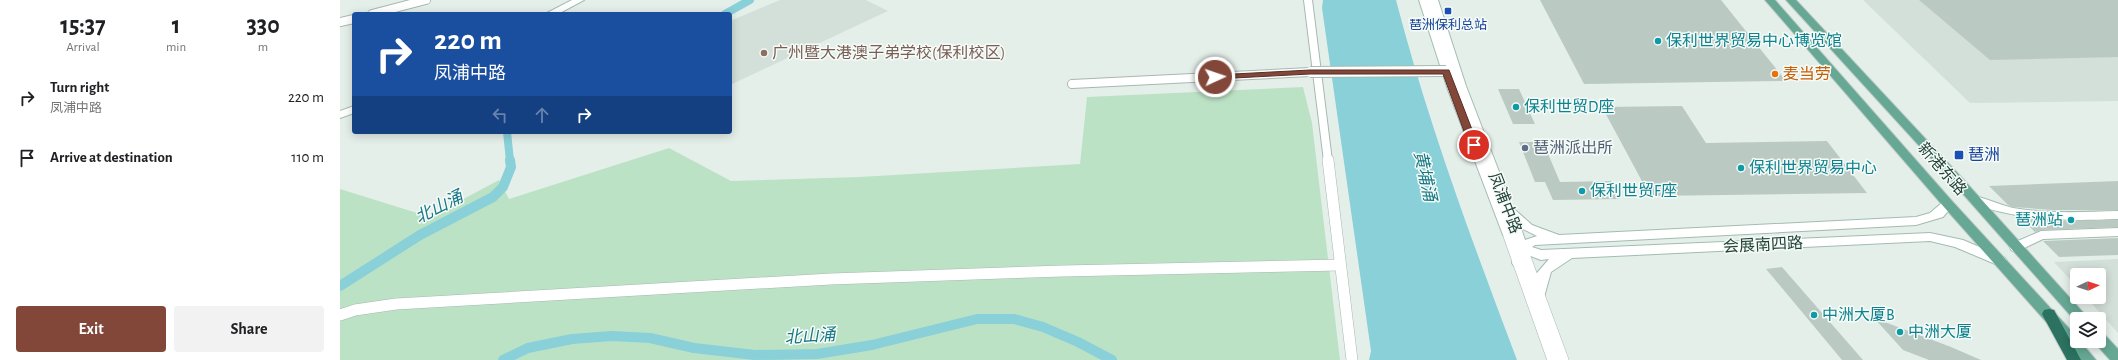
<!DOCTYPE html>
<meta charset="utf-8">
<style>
:root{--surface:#fff;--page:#f2f2f2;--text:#202124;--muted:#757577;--accent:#83473a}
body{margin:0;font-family:"Alegreya Sans","Noto Sans SC",sans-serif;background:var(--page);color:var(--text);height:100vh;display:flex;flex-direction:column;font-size:15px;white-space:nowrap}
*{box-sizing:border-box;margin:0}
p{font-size:13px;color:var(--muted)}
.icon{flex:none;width:22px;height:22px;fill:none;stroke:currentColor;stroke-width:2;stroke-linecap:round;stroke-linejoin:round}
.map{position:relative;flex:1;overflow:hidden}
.sheet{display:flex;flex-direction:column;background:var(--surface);width:340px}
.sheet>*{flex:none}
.guide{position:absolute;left:12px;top:12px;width:380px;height:122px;border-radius:4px;box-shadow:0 2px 10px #0003;background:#1a4fa0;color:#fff;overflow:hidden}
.needle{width:26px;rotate:86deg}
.buttons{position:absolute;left:1730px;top:268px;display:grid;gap:8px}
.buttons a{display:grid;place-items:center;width:36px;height:36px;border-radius:4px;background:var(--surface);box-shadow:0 2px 10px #0003;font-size:20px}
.pin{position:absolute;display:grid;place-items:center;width:34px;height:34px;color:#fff;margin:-17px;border:2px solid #fff;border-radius:50%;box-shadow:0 1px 4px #0007}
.me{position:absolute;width:44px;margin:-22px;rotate:87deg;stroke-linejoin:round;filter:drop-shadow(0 0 3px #0008)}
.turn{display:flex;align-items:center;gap:14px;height:84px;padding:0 16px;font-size:18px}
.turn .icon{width:52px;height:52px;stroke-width:2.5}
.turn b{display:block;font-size:28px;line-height:34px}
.lanes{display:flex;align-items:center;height:38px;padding:0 16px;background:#0003;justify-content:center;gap:20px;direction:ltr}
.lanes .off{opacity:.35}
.eta{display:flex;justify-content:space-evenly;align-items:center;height:68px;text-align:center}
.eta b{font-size:24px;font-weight:600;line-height:28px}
.button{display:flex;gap:8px;margin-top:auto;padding:8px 16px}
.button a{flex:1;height:46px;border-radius:4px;background:var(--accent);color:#fff;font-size:16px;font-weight:600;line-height:46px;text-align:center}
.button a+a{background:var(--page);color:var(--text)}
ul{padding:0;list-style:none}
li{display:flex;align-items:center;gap:12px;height:60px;padding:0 16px}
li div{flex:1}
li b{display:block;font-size:15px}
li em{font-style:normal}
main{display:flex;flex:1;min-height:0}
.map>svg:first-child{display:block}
.built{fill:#d3dfd9}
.green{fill:#bce2c5}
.water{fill:#89d0d8}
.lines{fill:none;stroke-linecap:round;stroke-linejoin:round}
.canal-far1{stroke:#89d0d8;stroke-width:8}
.canal{stroke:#89d0d8;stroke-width:10}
.building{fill:#bacac3}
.street-far1-casing{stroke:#a7b8b1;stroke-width:10}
.street-casing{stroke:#a7b8b1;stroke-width:12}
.secondary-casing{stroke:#a2bcb2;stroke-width:2}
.primary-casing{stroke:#c1cac8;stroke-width:2}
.highway-casing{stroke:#c1cac8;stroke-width:2}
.street-far1{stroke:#fff;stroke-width:8}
.street{stroke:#fff;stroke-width:11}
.secondary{fill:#fff;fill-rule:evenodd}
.primary{fill:#66a894;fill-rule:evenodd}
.highway{fill:#2b7260;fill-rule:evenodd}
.secondary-bridge-casing{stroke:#a2bcb2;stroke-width:12;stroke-linecap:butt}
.secondary-bridge{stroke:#fff;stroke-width:10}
.route{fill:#83473a;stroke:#552e26}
.transit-dot{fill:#1a4fb4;stroke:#f6fbf8;stroke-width:1.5}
.culture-dot{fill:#0f9aa8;stroke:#f6fbf8;stroke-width:1.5}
.education-dot{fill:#8d6e63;stroke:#f6fbf8;stroke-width:1.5}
.food-dot{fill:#e8710a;stroke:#f6fbf8;stroke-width:1.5}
.service-dot{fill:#5c6f8a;stroke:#f6fbf8;stroke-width:1.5}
.labels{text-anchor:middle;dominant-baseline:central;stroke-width:3;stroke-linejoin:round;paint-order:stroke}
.far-transit-label{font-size:13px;fill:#164399;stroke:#f6fbf8}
.culture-label{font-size:16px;fill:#0d838f;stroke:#f6fbf8;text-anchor:start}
.education-label{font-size:16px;fill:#785e54;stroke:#f6fbf8;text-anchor:start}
.food-label{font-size:16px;fill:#c56008;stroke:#f6fbf8;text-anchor:start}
.service-label{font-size:16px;fill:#4e5e75;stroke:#f6fbf8;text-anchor:start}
.transit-label{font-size:16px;fill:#164399;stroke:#f6fbf8;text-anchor:start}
.street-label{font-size:16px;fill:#224339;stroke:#f6fbf8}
.water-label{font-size:17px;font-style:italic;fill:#167886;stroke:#f6fbf8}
</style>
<main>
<section class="sheet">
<div class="eta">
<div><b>15:37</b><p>Arrival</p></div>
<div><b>1</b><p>min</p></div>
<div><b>330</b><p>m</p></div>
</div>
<ul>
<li><svg class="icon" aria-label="right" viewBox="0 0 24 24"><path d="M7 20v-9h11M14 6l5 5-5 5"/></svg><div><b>Turn right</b><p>凤浦中路</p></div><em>220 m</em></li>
<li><svg class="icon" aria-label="arrive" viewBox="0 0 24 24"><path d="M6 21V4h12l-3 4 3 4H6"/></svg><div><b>Arrive at destination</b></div><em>110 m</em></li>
</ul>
<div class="button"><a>Exit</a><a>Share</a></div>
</section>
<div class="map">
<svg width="1778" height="360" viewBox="0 0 1778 360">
<rect width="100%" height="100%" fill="#e5efea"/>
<!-- built -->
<g class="built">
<polygon points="440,0 526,0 548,11 390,85 390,21"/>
<polygon points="1523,0 1778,0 1778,101 1630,103"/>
<polygon points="1778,259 1778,333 1746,297 1759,297 1759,275 1737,275 1737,287 1714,262"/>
</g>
<!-- green -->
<polygon class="green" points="963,87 972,123 1000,360 0,360 0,189 90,217 159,180 169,199 329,148 391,181 519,177 740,164 747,97"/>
<!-- water -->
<path class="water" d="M983,0H1056C1088,123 1132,241 1177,360H1029L1031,351L982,8Z"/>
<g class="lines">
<!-- canal-far1 -->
<g class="canal-far1">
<polyline points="385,14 410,0"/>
<polyline points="167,132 170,161"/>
</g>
<!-- canal -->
<g class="canal">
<polyline points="0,286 80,235 153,197 163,187 171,167 170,160"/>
<polyline points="163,360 188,348 232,339 272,336 310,338 354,348 415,355 477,354 532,345 637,319 674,319 703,327 738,342 772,360"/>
</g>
</g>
<!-- building -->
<g class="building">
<polygon points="1200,0 1381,0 1446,81 1244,84"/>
<polygon points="1579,0 1778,0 1778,57 1650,60"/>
<polygon points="1158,89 1179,89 1195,124 1173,124"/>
<polygon points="1342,106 1366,143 1487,141 1527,193 1310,196 1262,107"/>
<polygon points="1179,142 1203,142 1220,182 1271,181 1280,199 1213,200 1205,182 1195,182"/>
<polygon points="1778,181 1778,210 1712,210 1673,207 1668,205 1649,186"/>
<polygon points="1680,217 1721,221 1778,220 1778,227 1701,230 1695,232"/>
<polygon points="1778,238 1778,255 1719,257 1703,241"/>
<polygon points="1442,267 1523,360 1502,360 1426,269"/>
<polygon points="1534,318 1611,347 1641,360 1589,360 1563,350"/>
</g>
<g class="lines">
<!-- street-far1 casing -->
<g class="street-far1-casing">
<g id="street-far1">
<polyline points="968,0 988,161"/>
<polyline points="32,14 86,0"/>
<polyline points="0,22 14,19"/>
<polyline points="732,84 970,72"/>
</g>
</g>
<!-- street casing -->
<g class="street-casing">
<g id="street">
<polyline points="988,160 1012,360"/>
<polyline points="1169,236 1213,360"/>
<polyline points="1182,249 1223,360"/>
<polyline points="0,315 15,310 56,304 491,279 723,271 1000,265"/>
</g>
</g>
<!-- secondary casing -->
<g class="secondary-casing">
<g id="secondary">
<polygon points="232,0 244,0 218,14 205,14"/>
<path d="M1079,0H1098L1126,86L1173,208L1192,225L1219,235L1576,217L1590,213L1604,201L1608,200L1614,204L1603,217L1576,225L1195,245L1192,247L1201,250L1590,233L1623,240L1665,258L1667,261L1665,264L1660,266L1615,247L1590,241L1232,258L1211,272L1204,297H1194L1192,293L1197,273L1209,259L1201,260L1188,255L1184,266H1174L1172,263L1176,251L1163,235L1108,90ZM1181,228L1197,236L1185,240Z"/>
<polygon points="14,106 14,113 0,118 0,111"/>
<path d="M1635,196C1648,199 1660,205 1673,208C1708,214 1743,212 1778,211V219C1725,221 1681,221 1631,203L1629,200Z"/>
<polygon points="1778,228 1778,236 1703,239 1676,252 1671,250 1670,247 1671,244 1701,231"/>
</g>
</g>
<!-- primary casing -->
<g class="primary-casing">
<g id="primary">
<polygon points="1425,0 1435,0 1612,201 1737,337 1737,341 1740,341 1756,360 1740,360 1604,207"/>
<polygon points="1446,0 1456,0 1623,179 1749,319 1737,319 1737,323 1615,185"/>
<polygon points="1759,333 1764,334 1778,349 1778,360 1770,360 1754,342 1759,341"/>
</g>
</g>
<!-- highway casing -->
<g class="highway-casing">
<polygon id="highway" points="1709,309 1714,310 1741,360 1727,360 1702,314 1704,310"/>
</g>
<!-- street-far1 -->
<use href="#street-far1" class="street-far1"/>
<!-- street -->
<use href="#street" class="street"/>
<!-- secondary -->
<use href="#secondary" class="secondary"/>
<!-- primary -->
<use href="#primary" class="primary"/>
<!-- highway -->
<use href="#highway" class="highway"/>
<!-- secondary-bridge casing -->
<g class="secondary-bridge-casing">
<polyline id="secondary-bridge" points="970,72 1106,71"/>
</g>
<!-- secondary-bridge -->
<use href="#secondary-bridge" class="secondary-bridge"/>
</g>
<!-- route -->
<polygon class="route" points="970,70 1109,70 1138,145 1134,147 1129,145 1103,74 970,74 875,79 871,77 875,75"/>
<!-- markers -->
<g class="transit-dot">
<rect x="1104" y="7" width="8" height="8" rx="2"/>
<rect x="1614" y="150" width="10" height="10" rx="2"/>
</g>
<g class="culture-dot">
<circle cx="1318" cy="41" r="4"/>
<circle cx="1176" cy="107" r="4"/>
<circle cx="1401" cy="168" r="4"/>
<circle cx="1242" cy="191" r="4"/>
<circle cx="1731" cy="220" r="4"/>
<circle cx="1474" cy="315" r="4"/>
<circle cx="1560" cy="332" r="4"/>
</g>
<circle class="education-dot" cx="424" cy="53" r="4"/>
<circle class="food-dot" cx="1435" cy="74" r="4"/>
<circle class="service-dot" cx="1185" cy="148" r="4"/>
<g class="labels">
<!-- far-transit labels -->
<g class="far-transit-label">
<text x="1108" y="25">琶洲保利总站</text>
</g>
<!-- culture labels -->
<g class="culture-label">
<text x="1326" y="41">保利世界贸易中心博览馆</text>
<text x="1184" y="107">保利世贸D座</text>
<text x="1409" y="168">保利世界贸易中心</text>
<text x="1250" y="191">保利世贸F座</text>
<text x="1723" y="220" text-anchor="end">琶洲站</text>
<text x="1482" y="315">中洲大厦B</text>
<text x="1568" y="332">中洲大厦</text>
</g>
<!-- education labels -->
<g class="education-label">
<text x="432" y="53">广州暨大港澳子弟学校(保利校区)</text>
</g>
<!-- food labels -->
<g class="food-label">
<text x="1443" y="74">麦当劳</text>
</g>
<!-- service labels -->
<g class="service-label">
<text x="1193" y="148">琶洲派出所</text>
</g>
<!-- transit labels -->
<g class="transit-label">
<text x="1628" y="155">琶洲</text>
</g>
<!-- street labels -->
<g class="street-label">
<text transform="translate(1602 169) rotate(49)">新港东路</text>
<text transform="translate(1165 203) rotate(69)">凤浦中路</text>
<text transform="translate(1423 245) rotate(-3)">会展南四路</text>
</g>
<!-- water labels -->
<g class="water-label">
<text transform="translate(1085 176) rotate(78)">黄埔涌</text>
<text transform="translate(99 207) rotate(-27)">北山涌</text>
<text transform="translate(470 336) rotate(-4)">北山涌</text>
</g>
</g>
</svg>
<div class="buttons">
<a><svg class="needle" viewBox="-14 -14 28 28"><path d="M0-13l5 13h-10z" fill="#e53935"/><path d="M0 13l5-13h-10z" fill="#757577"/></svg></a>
<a><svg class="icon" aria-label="layers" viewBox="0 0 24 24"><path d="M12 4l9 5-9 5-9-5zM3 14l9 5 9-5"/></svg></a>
</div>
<div class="pin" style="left:1134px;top:145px;background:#d93025"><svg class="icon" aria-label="arrive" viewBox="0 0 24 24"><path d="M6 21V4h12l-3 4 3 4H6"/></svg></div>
<svg class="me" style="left:875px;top:77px" viewBox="-20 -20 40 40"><circle r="17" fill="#83473a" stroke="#fff" stroke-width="3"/><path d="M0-11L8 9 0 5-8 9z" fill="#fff"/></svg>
<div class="guide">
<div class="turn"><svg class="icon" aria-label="right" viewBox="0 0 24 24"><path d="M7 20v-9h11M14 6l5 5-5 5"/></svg><div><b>220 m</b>凤浦中路</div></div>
<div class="lanes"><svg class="icon off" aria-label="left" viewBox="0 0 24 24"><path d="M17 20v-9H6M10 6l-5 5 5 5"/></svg><svg class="icon off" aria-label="ahead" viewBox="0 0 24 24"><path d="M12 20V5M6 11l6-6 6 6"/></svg><svg class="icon" aria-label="right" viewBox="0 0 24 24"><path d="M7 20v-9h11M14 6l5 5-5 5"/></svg></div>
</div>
</div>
</main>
